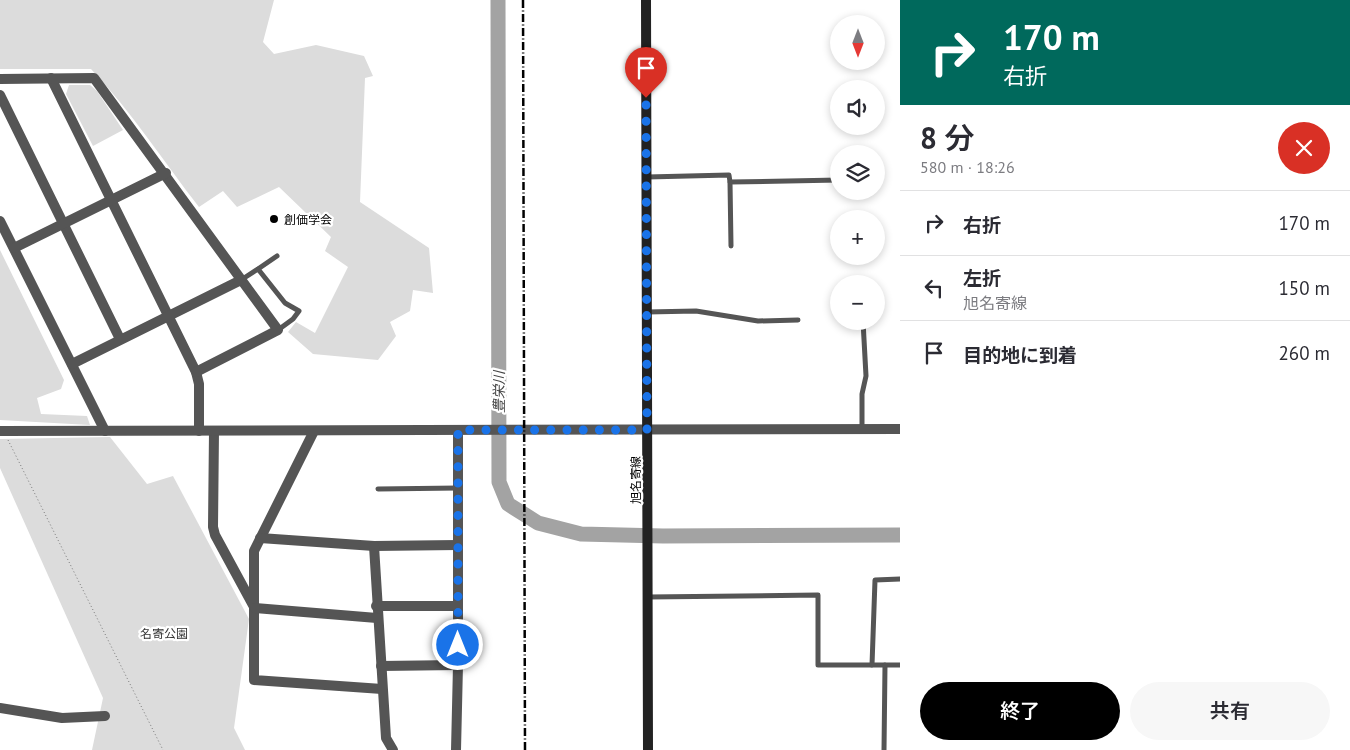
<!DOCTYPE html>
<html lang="ja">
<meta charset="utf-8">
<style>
:root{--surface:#fff;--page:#f7f7f7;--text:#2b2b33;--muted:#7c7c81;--line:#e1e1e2;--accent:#000}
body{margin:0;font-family:"PT Sans","Noto Sans JP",sans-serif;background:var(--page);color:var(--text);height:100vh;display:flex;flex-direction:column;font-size:19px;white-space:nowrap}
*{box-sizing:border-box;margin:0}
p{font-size:16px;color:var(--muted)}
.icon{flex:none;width:28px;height:28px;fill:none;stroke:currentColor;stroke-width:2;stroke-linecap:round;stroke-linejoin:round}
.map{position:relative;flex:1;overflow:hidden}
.panel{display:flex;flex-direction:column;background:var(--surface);width:450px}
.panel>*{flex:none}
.banner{background:#00695c;color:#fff;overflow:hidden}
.needle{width:32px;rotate:180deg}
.buttons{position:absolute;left:830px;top:15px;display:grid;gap:10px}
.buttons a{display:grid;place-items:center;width:55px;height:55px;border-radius:50%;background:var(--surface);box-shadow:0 2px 8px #0003;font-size:25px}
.pin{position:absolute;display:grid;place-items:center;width:42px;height:42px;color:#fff;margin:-51px -21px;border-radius:50% 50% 50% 0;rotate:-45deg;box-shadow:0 0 5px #0007}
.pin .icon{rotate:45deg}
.me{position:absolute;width:55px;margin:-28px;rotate:0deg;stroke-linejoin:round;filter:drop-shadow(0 0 4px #0008)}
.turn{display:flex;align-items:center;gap:18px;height:105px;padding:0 20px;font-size:22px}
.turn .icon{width:65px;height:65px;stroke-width:2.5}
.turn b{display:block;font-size:35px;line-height:42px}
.round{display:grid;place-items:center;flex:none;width:52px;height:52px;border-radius:26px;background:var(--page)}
.headline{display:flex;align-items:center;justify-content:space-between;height:85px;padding:0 20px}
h1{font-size:30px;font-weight:600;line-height:38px}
.button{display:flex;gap:10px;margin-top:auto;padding:10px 20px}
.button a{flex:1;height:58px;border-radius:30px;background:var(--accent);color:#fff;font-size:20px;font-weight:600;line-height:58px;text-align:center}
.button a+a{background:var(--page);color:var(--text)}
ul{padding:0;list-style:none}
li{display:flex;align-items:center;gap:15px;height:65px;padding:0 20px;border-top:1px solid var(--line)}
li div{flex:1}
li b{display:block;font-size:19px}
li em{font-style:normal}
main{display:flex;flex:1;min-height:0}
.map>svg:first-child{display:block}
.green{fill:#dcdcdc}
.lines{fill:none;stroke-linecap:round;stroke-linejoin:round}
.river{stroke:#a3a3a3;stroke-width:15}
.path{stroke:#777;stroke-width:1;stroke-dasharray:1 2.5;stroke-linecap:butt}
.service{stroke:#555;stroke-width:5}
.minor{stroke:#555;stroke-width:10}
.tertiary{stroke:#555;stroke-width:10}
.secondary{stroke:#222;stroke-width:10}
.rail{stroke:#000;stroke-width:2.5;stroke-dasharray:8 2.5 1 2.5;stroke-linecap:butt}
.route{stroke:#1a73e8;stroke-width:9;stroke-dasharray:0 16.2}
.poi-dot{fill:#000;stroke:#fff;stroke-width:2}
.labels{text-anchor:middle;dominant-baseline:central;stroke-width:4.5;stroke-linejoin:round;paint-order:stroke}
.poi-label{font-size:12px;fill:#000;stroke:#fff;text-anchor:start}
.street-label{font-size:12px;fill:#000;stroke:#fff}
.park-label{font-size:12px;fill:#333;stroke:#fff}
.water-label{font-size:14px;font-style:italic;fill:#444;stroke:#fff}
</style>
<main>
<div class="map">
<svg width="900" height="750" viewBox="0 0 900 750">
<rect width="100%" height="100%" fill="#fff"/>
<!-- green -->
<g class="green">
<path d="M0,0H274L263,42L274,54L316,45L364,56L373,76L365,78L360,202L429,248L433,293L413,290L410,311L390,322L396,336L378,360L313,354L288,332L296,322L315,333L348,267L325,251L331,237L279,187L237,207L223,191L199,207C163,161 132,112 91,69H0Z"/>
<polygon points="69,85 90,85 97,91 123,130 93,146 66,94"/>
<polygon points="0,250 64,380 61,389 37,398 41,414 87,416 90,425 0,420"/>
<polygon points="110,437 147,484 173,476 249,619 234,728 245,750 92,750 103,698 0,468 0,439"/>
</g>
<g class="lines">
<!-- river -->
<polyline class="river" points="498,0 499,482 508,504 538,523 581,534 663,536 900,535"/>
<!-- path -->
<polyline class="path" points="8,440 163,750"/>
<!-- service -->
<g class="service">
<polyline points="647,177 729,175 730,182"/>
<polyline points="731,246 730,182 839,180"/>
<polyline points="258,269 277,256"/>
<polyline points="861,279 862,284"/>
<polyline points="241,280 258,269 285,303 299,311 293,319 278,330"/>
<polyline points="647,312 696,311 758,321 798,320"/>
<polyline points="862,429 862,394 866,376 863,321"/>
<polyline points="378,489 458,488"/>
<polyline points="648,597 818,595 818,665 872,665 875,580 900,579"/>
<polyline points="872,665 900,665"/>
<polyline points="884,750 885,665"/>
</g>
<!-- minor -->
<g class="minor">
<polyline points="51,78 196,372 199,384 199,431"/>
<polyline points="0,79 94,78 278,330 196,372"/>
<polyline points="0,95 120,339"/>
<polyline points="0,221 105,431"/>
<polyline points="14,248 166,173"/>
<polyline points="72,364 241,280"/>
<polyline points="214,431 213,527 215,535 253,605"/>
<polyline points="314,431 254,551 254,680 382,689"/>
<polyline points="260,538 374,546 458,545"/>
<polyline points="374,546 386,738 393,750"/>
<polyline points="376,606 458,606"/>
<polyline points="255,608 377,618"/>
<polyline points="381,666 458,665 458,430"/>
<polyline points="0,708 62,718 105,716"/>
</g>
<!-- tertiary -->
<g class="tertiary">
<polyline points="0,431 900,429"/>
<polyline points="456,750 458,665"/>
</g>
<!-- secondary -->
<polyline class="secondary" points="646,0 648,750"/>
<!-- rail -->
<polyline class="rail" points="523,0 525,750"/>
</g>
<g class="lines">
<!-- route -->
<polyline class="route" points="458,645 458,430 647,430 646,98"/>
</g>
<!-- markers -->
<circle class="poi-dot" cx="274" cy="219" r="5"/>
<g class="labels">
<!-- poi labels -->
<g class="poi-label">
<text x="284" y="219">創価学会</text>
</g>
<!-- street labels -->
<g class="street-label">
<text transform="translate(635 480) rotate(-90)">旭名寄線</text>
</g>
<!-- park labels -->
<g class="park-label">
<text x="164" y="633">名寄公園</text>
</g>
<!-- water labels -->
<g class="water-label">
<text transform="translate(499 392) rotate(-90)">豊栄川</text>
</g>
</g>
</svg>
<div class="buttons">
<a><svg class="needle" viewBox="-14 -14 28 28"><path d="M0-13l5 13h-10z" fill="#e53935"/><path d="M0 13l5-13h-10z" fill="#7c7c81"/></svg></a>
<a><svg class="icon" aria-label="sound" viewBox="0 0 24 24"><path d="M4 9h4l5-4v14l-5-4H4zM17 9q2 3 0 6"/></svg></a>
<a><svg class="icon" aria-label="layers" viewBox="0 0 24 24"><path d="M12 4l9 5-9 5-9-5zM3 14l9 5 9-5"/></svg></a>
<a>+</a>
<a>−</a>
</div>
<div class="pin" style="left:646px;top:98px;background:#d93025"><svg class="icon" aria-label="arrive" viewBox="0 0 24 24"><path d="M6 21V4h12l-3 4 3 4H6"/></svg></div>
<svg class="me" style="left:458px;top:645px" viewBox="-20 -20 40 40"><circle r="17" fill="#1a73e8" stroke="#fff" stroke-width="3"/><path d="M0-11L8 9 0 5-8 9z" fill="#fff"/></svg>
</div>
<section class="panel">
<div class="banner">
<div class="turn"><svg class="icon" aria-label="right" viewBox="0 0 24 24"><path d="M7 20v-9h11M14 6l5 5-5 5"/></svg><div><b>170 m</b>右折</div></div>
</div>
<div class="headline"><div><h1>8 分</h1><p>580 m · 18:26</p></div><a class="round" style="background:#d93025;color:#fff"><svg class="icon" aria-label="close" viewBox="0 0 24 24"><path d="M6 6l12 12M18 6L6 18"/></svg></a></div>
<ul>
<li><svg class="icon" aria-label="right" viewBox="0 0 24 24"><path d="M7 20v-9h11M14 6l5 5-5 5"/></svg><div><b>右折</b></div><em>170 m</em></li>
<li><svg class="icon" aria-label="left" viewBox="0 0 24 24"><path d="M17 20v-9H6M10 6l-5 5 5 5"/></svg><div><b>左折</b><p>旭名寄線</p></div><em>150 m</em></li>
<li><svg class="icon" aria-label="arrive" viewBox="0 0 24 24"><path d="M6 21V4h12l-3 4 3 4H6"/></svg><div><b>目的地に到着</b></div><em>260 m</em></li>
</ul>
<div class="button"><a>終了</a><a>共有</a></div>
</section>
</main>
